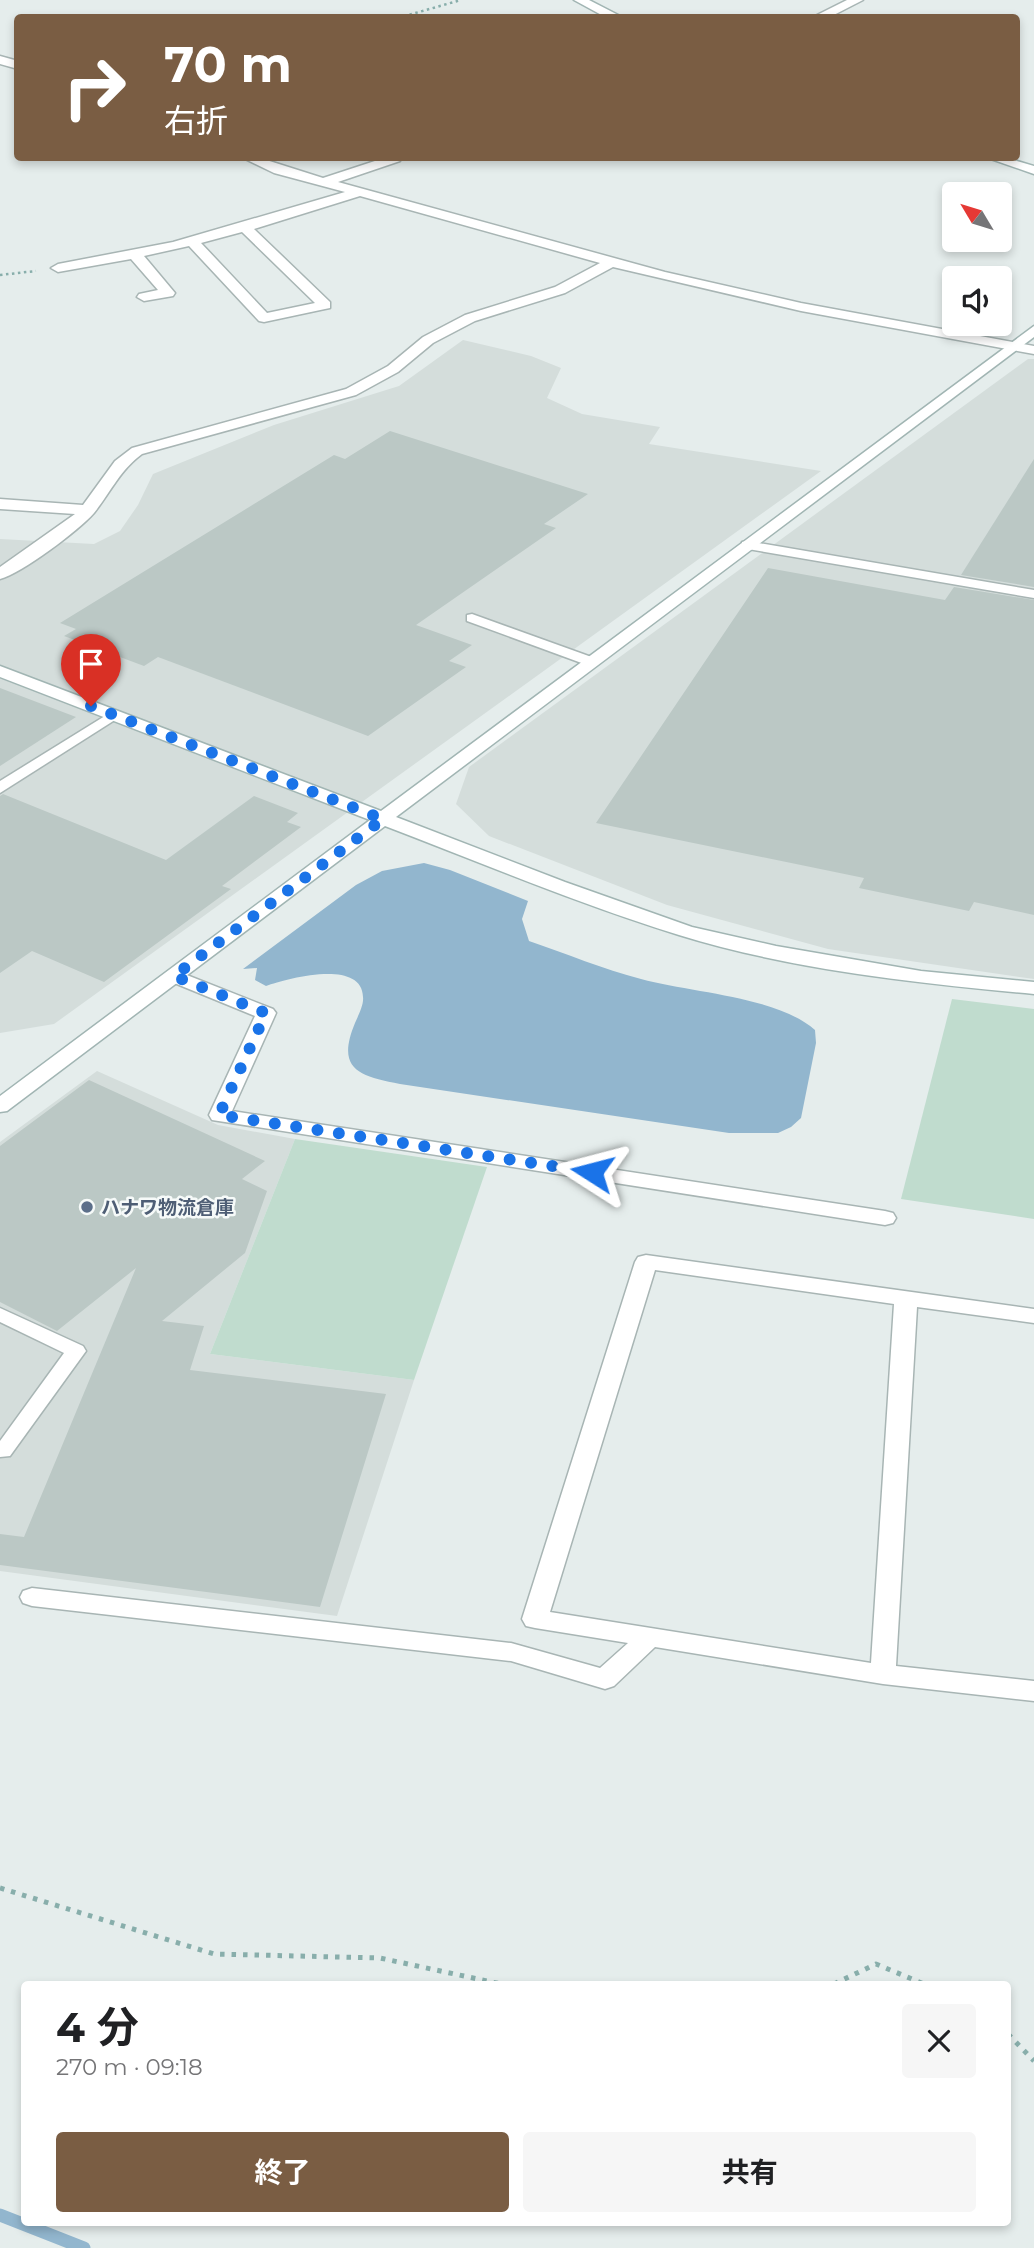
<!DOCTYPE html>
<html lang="ja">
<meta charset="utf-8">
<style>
:root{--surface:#fff;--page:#f6f6f6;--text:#202124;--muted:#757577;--accent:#7a5d43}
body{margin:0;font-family:Montserrat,"Noto Sans JP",sans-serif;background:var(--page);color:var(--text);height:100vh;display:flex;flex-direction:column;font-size:26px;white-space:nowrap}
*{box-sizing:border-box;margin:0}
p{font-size:23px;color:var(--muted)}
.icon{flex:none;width:38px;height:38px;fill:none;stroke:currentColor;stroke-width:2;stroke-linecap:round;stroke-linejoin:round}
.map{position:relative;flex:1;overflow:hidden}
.sheet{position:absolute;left:21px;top:1981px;width:990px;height:245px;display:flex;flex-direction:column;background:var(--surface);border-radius:7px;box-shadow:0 4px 10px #0003}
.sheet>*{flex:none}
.hud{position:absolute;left:14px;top:14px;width:1006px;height:147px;border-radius:7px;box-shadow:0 4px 10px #0003;background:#7a5d43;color:#fff;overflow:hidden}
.needle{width:46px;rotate:308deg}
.fabs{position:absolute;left:942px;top:182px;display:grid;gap:14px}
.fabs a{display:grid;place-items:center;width:70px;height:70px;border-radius:7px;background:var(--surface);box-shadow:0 4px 10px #0003;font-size:35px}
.pin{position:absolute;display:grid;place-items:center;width:60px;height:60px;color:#fff;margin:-72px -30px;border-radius:50% 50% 50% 0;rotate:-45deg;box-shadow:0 0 7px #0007}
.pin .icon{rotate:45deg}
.me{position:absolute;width:77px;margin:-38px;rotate:279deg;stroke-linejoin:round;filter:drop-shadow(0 0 5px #0008)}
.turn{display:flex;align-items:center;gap:24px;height:147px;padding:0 35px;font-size:32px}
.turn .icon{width:91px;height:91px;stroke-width:2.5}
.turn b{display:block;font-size:49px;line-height:60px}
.round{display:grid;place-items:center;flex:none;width:74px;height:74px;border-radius:7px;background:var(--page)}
.summary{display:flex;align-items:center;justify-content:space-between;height:119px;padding:0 35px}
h1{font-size:42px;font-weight:700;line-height:52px}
.primary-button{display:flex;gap:14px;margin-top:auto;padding:14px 35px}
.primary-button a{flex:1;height:80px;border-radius:7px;background:var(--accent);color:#fff;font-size:28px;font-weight:700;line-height:80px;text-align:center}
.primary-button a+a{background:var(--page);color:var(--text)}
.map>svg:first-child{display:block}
.built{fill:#d4dddb}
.green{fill:#c0dcce}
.water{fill:#92b6ce}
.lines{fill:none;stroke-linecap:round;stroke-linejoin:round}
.stream{stroke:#92b6ce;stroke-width:13}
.building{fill:#bbc8c5}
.lane-casing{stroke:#a8b5b4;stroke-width:3}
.street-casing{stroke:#a8b5b4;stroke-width:3}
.secondary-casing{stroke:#a1b5b3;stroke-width:3}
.path-far1{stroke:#88aeab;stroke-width:2.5;stroke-dasharray:2.5 3.5;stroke-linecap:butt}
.path{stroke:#88aeab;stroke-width:5;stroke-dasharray:4.5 7;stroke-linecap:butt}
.lane{fill:#fff;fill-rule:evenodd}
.street{fill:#fff;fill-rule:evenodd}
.secondary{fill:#fff;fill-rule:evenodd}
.route{stroke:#1a73e8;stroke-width:12;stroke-dasharray:0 21.6}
.service-dot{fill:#5c6f8a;stroke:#f6faf9;stroke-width:2.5}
.labels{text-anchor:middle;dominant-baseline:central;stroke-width:5;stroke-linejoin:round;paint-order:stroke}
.service-label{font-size:19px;font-weight:bold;fill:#4e5e75;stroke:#f6faf9;text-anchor:start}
</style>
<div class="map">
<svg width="1034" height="2248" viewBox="0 0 1034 2248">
<rect width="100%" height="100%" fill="#e5edec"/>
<!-- built -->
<g class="built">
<polygon points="463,340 531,356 561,368 547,398 582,414 660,427 649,444 821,471 54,1024 0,1033 0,539 94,544 120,531 138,505 153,474 274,425 399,386"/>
<polygon points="1028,359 1034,359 1034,979 828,949 667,905 489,836 456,804 469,767"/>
<polygon points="97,1071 218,1125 295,1139 210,1354 414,1380 337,1616 0,1571 0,1142"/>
</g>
<!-- green -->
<g class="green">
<polygon points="952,999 1034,1009 1034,1219 901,1199"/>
<polygon points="295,1139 487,1167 414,1380 210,1354"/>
</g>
<!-- water -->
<path class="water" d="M424,863L450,870L528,901L522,919L529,941C567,954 603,969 641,979C692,993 776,996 815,1030L816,1043L801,1118L791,1127L778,1133H729L400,1084C358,1076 336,1069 355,1023C358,1016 364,1005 363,997C362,958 286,979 266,986L255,980L257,968L243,969L356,885L382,871Z"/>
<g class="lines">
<!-- stream -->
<polyline class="stream" points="0,2215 84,2248"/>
</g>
<!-- building -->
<g class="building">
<polygon points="390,431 588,494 544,524 556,528 416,625 472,645 449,661 466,667 368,736 158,657 144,666 64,636 76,629 60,623 334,455 345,459"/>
<polygon points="1034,459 1034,587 961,575"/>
<polygon points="768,568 945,600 954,587 1034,600 1034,915 974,902 969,911 859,888 864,878 596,823"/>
<polygon points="0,688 76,717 0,766"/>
<polygon points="3,794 166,860 254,796 298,813 287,822 301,827 222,886 231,889 104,982 32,951 0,973 0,796"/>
<polygon points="89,1080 265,1161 242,1179 267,1191 245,1253 162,1321 204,1326 190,1370 386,1394 320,1607 0,1565 0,1534 24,1537 136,1268 57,1331 0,1302 0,1146"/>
</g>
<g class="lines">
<!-- lane casing -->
<g class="lane-casing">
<g id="lane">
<polygon points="747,541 1034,590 1034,598 742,548 742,542"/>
<polygon points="472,614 597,659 599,662 592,666 587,665 467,621 467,615"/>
<polygon points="113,711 120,715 118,718 0,793 0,781"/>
<polygon points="0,1308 83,1346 86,1351 10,1456 0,1457 0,1441 64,1353 0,1322"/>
</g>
</g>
<!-- street casing -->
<g class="street-casing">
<g id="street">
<polygon points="847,0 863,0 828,18 811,18"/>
<polygon points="0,56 18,61 18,69 0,64"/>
<path d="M243,158H260L323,178L384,158H401L400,161L338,182L665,272L801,303L1034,346V354L801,311L613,267L565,293L475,321L433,343L398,372L356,395L142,454C120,470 110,493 94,513C78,531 22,573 0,579V567L75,514L0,509V499L83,505L115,461L132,448L346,389L388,366L423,337L465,315L555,287L600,263L360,196L254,229L330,302V308L325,309L264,322L259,321L189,246L144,256L175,293L173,296L144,301L137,297L139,294L158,290L131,259L58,272L51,268L58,264L173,242L345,192L274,173ZM242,232L315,303L267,313L201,243Z"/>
<polygon points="174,970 273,1009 276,1013 232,1111 885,1211 893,1213 896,1218 893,1223 885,1225 212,1120 209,1115 255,1016 167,980 164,976 167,972"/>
<path d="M646,1255L1034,1309V1323L917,1307L896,1666L1034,1681V1701L883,1684L655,1647L614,1686L605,1689L511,1661L32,1606L23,1603L20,1597L23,1591L32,1588L511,1643L600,1668L628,1643L535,1628L526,1626L522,1619L635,1262L638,1257ZM655,1270L894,1304L871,1663L550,1612Z"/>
</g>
</g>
<!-- secondary casing -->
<g class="secondary-casing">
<g id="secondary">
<polygon points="574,0 589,0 624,18 607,18"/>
<polygon points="988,158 1007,158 1034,166 1034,174"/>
<path d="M1034,326V337L396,817L565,882L692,927L776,946L921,971L1034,982V994C917,983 792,970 679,935C579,904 482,863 385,826L7,1111L0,1112V1096L370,820L0,677V666L381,811Z"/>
</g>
</g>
<!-- path-far1 -->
<g class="path-far1">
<polyline points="398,18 461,0"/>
<polyline points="0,275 36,271"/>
</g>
<!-- path -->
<g class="path">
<polyline points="0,1888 214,1954 380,1958 501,1984"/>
<polyline points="834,1984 876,1964 924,1984"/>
<polyline points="1008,2034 1034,2061"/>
</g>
<!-- lane -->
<use href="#lane" class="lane"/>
<!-- street -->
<use href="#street" class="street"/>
<!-- secondary -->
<use href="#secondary" class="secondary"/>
</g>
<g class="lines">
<!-- route -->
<polyline class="route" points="91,706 383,819 174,976 266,1013 219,1115 592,1172"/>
</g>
<!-- markers -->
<circle class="service-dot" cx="87" cy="1207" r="7"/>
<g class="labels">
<!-- service labels -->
<g class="service-label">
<text x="101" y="1207">ハナワ物流倉庫</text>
</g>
</g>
</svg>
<div class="fabs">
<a><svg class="needle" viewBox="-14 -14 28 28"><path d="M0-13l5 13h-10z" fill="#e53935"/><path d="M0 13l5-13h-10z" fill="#757577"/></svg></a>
<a><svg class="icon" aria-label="sound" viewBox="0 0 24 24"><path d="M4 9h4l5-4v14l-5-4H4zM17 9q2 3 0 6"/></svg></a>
</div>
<div class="pin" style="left:91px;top:706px;background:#d93025"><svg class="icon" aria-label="arrive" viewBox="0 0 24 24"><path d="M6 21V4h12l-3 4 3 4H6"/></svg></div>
<svg class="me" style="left:592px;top:1172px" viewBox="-20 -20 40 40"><path d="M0-17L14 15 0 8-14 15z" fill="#1a73e8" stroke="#fff" stroke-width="4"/></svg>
<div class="hud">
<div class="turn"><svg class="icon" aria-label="right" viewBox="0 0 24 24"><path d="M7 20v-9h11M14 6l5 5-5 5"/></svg><div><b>70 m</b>右折</div></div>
</div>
<section class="sheet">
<div class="summary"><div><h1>4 分</h1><p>270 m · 09:18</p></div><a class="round"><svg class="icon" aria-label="close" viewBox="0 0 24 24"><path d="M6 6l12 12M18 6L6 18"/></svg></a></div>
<div class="primary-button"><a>終了</a><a>共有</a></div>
</section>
</div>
